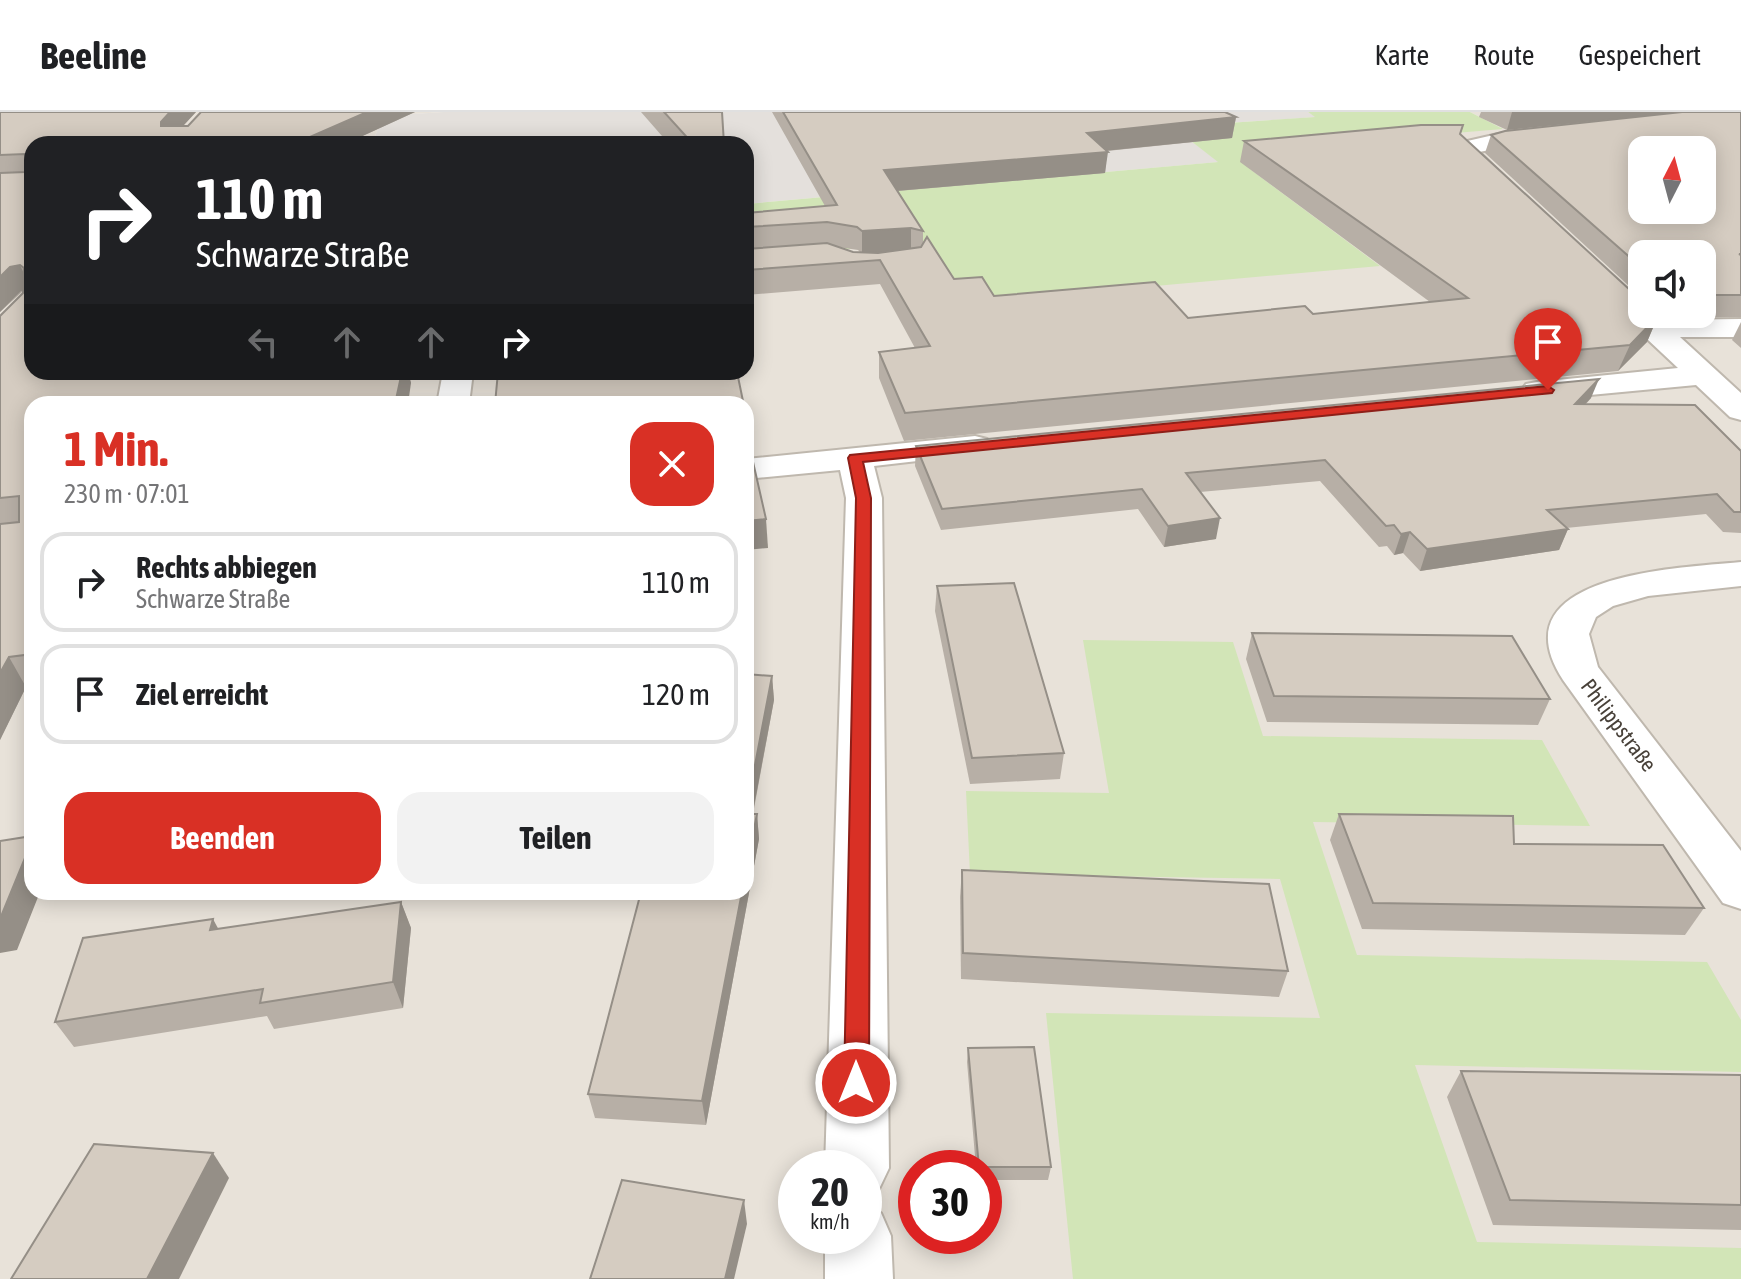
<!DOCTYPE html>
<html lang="de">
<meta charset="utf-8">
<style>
:root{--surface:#fff;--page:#f2f2f2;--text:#202124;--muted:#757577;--line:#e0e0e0;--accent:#d93025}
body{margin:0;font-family:"Asap Condensed",sans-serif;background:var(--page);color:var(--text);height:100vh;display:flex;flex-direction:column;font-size:30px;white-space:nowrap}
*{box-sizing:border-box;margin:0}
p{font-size:26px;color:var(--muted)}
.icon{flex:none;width:44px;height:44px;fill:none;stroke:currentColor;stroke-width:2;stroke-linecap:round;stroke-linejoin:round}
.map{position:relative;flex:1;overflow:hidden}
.drawer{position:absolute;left:24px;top:284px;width:730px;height:504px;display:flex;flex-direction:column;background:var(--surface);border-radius:24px;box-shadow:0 4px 20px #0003}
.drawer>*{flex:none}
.top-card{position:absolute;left:24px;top:24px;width:730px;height:244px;border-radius:24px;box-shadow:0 4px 20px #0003;background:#202124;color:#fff;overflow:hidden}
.needle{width:52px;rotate:6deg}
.controls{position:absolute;left:1628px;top:24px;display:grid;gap:16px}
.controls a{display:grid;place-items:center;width:88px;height:88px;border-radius:16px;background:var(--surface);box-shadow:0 4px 20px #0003;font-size:40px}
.speed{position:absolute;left:778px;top:1038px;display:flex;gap:16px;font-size:40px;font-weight:700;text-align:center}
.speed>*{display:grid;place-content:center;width:104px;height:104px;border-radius:50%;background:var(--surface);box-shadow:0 4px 20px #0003;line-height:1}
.speed small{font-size:20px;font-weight:400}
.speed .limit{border:12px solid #d22;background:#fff;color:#111}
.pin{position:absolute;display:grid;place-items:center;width:68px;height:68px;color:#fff;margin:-82px -34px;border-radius:50% 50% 50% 0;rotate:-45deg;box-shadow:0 0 8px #0007}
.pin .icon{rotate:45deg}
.me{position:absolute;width:88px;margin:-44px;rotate:0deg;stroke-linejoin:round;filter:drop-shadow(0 0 6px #0008)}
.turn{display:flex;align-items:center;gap:28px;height:168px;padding:0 40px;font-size:36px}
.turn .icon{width:104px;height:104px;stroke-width:2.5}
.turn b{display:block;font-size:56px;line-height:68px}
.lanes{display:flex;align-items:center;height:76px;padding:0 40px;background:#0003;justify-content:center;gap:40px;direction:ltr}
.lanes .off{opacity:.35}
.round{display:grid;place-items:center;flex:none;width:84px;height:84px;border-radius:24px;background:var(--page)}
.head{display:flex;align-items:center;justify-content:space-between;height:136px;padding:0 40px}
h1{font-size:48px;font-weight:700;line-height:60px;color:var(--accent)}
.cta{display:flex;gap:16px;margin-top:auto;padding:16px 40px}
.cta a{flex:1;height:92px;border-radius:24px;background:var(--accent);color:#fff;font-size:32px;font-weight:700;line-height:92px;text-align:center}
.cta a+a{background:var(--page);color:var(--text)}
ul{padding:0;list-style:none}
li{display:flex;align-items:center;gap:24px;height:100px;margin:0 16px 12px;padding:0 24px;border:4px solid var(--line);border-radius:24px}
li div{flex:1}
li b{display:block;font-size:30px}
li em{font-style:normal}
header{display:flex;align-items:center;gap:48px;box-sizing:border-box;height:112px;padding:0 40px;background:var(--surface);border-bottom:2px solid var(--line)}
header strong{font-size:38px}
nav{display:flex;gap:44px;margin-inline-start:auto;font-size:28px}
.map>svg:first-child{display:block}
.residential{fill:#e8e2d9;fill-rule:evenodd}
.industrial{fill:#e4e0dc}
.green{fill:#d2e5b7}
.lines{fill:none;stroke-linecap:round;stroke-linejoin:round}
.minor-casing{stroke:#bfb8ae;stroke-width:4}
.minor{fill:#fff;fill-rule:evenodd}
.wall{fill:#b7afa6;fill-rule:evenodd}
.shaded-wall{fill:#958f87}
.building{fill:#d5ccc1;stroke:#958f87;stroke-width:2;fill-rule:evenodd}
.route{fill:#d93025;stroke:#8d1f18;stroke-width:2}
.labels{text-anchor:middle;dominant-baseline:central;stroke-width:6;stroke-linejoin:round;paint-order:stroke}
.street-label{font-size:22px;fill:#484139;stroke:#fff}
</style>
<header>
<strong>Beeline</strong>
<nav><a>Karte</a><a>Route</a><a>Gespeichert</a></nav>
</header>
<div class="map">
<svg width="1741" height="1167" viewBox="0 0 1741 1167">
<rect width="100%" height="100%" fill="#f4f1eb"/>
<!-- residential -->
<path class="residential" d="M31,0H443L383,4L372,32H32V260H746V145L917,132L1378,154L1249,56L1419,25L1501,16L1470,0H1717L1741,8V1167H0V38ZM1642,38H1702V98H1642ZM1642,142H1702V202H1642ZM32,292H746V780H32ZM796,1056H864V1124H796ZM916,1056H984V1124H916Z"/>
<!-- industrial -->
<polygon class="industrial" points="443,0 1308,0 1316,5 1228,11 1161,6 1219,50 746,92 746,32 372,32 383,4"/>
<!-- green -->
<g class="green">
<polygon points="1308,0 1470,0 1503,17 1420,24 1250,57 1380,154 953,192 917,132 746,145 746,92 1218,50 1160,5 1228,11 1315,5"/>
<polygon points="1083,528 1233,530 1263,624 1542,628 1590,714 1313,710 1357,843 1707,850 1741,908 1741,960 1415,953 1477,1130 1741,1136 1741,1167 1073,1167 1046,901 1320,906 1280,767 970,762 966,679 1109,681"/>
</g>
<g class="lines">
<!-- minor casing -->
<g class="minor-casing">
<g id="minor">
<polygon points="1548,16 1559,22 1555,26 1479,40 1511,71 1515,76 1511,81 1495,81 1456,41 1463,30 1498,22"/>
<polygon points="1608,167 1618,169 1642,191 1642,202 1654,202 1661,208 1741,207 1741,225 1680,225 1741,281 1741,308 1730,305 1696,273 1537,288 1526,286 1521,279 1526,272 1537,270 1678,256 1598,181 1594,175 1598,169"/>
<polygon points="443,260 473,260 469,292 437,292"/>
<polygon points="975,324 987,327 992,334 987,341 874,354 882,386 889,1056 879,1077 864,1083 864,1056 825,1056 846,386 840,358 746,367 746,347"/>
<path d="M1741,450V474L1648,484L1613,494L1596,505L1589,522L1598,555L1741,739V797L1723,791L1563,568C1494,461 1681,456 1741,450Z"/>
<polygon points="864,1094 881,1101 891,1124 893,1167 825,1167 825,1124 864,1124"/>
</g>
</g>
<!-- minor -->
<use href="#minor" class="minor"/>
</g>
<!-- wall -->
<g class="wall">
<polygon points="0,0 196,0 183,14 188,14 201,0 415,0 345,32 32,32 32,260 408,260 411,271 32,292 32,574 26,575 0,628 0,204 23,181 23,179 0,200"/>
<polygon points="641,0 722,0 724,32 669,32"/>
<path d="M772,0H1225L1236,5L1232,26L1107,39L1105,61L898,79L923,119V133L954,167L994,184L1188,206L1313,202L1430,190L1240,50L1244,29L1460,23L1658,204L1647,230L1618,259L904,329L879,266V240L915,236L880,172L746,183V101L825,94ZM838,135L858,138L860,140H853Z"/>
<polygon points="1481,0 1682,0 1507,18 1479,5"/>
<polygon points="1741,0 1741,205 1663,205 1659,202 1702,202 1702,142 1642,142 1642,186 1485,41 1491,23"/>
<polygon points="1741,210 1741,236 1732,228"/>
<polygon points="1591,286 1586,292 1741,339 1741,421 1723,420 1706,402 1566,416 1568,417 1559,438 1420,459 1403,441 1394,443 1387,434 1379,435 1320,369 1200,380 1216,427 1164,435 1138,397 941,418 915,354 916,334"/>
<polygon points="937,474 1064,641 1060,667 970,672 935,499"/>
<polygon points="1252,521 1550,587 1538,613 1267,610 1246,547"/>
<polygon points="746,562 772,564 774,588 753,702 757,702 759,727 706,1013 595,1006 588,982"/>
<polygon points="1339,702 1704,796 1685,823 1362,817 1330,728"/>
<polygon points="962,758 1288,859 1279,885 961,867 960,785"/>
<polygon points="401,790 411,816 403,896 274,917 267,904 74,935 55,910 219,817"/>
<polygon points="968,936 1051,1055 1048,1068 984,1068 984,1056 976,1056 967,950"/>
<polygon points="1461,959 1741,963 1741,1118 1493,1113 1447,985"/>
</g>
<!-- shaded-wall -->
<g class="shaded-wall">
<polygon points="170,0 196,0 168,30 161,14 161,10"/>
<polygon points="367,0 415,0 345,32 294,32"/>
<polygon points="1512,0 1682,0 1507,18"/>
<polygon points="1236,5 1232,26 1084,41 1087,21"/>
<polygon points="1108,40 1105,61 884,80 884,58"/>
<polygon points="911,116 911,139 862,143 862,119"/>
<polygon points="20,153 31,177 21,179 0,200 0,165 10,155"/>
<polygon points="1658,204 1647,230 1618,259 1630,233"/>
<polygon points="397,260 408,260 411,271 408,292 395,292"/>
<polygon points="1599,267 1591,286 1567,311 1575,292"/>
<polygon points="1220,406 1216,427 1164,435 1168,414"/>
<polygon points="766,407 768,436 746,438 746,409"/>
<polygon points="1568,417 1559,438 1420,459 1427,437"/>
<polygon points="1410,420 1403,441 1394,443 1401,422"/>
<polygon points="9,545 26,575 0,628 0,561"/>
<polygon points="772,564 774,588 748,726 746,700"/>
<polygon points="757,702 759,727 706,1013 702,989 742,780 746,780 746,758"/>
<polygon points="32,729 32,780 40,780 17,838 0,841 0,807"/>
<polygon points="401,790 411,816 403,896 393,870"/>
<polygon points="213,807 227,833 210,818"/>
<polygon points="213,1041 229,1066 179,1167 147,1167"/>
<polygon points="744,1088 747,1112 734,1167 725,1167"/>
</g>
<!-- building -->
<g class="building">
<polygon points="0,0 170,0 161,10 161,14 188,14 201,0 367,0 294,32 32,32 32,260 402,260 395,292 32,292 32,542 9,545 0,561 0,412 19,410 19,384 0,386 0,204 23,181 24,156 20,153 10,155 0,165 0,61 25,60 25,42 0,43"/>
<polygon points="664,0 722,0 724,32 693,32"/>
<polygon points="783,0 1225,0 1236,5 1087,21 1108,40 884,58 923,119 911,116 862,119 857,115 827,110 746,115 746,101 837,93"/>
<path d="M1682,0H1741V142H1739L1741,143V183H1702V142H1642V156L1491,23L1505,19ZM1642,38H1702V98H1642Z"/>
<polygon points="1421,13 1463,13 1460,22 1642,189 1642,202 1656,202 1658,204 1630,233 905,301 879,240 930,234 880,148 746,158 746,137 827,131 853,140 878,141 921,135 927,125 954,167 982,165 994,184 1155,170 1188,206 1305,194 1313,202 1468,186 1244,29"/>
<polygon points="498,260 737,260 743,289 739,289 740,292 495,292"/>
<polygon points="1599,267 1575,292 1695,293 1741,339 1741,400 1734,400 1717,382 1547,398 1568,417 1427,437 1410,420 1401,422 1394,413 1386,414 1325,348 1186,361 1220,406 1168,414 1142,377 942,397 916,334"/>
<polygon points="746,340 751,341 766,407 746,409"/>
<polygon points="1014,471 1064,641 972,646 937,474"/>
<polygon points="1252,521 1512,524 1550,587 1274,584"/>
<polygon points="746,562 772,564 746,700"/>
<polygon points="746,702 757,702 746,758"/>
<polygon points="1339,702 1513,704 1514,732 1663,733 1704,796 1373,791"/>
<polygon points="32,724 32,729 0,807 0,729"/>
<polygon points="962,758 1269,772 1288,859 963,841"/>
<polygon points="641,780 742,780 702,989 588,982"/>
<polygon points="401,790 393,870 260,891 263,877 55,910 83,826 213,807 210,818"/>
<polygon points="1034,935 1051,1055 979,1055 968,936"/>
<polygon points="1461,959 1741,963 1741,1093 1510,1088"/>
<polygon points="94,1032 213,1041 147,1167 11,1167"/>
<polygon points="622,1068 744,1088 725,1167 590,1167"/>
</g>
<!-- route -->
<polygon class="route" points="1548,274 1554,278 1552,281 863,350 871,386 869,971 865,979 856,982 847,979 844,971 856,386 848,346 850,343"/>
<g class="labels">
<!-- street labels -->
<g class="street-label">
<text transform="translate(1619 613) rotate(53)">Philippstraße</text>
</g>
</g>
</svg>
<div class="controls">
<a><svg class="needle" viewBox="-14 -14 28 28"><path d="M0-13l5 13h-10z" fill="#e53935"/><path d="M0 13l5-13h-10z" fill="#757577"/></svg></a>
<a><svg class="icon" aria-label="sound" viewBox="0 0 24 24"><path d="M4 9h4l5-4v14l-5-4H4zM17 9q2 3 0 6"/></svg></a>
</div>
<div class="speed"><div>20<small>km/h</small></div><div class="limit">30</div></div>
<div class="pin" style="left:1548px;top:278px;background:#d93025"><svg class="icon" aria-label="arrive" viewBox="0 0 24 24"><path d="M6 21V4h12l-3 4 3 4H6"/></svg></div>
<svg class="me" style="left:856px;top:971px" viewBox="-20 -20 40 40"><circle r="17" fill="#d93025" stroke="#fff" stroke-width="3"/><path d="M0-11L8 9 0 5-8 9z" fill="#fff"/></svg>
<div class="top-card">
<div class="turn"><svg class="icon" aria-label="right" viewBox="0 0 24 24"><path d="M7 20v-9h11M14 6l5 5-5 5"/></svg><div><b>110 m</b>Schwarze Straße</div></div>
<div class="lanes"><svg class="icon off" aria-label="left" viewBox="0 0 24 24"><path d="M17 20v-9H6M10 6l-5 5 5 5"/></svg><svg class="icon off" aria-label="ahead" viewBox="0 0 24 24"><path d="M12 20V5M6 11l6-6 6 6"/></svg><svg class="icon off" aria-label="ahead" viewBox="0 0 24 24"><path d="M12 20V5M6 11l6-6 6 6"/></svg><svg class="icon" aria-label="right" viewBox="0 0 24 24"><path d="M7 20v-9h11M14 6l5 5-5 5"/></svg></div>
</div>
<section class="drawer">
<div class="head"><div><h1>1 Min.</h1><p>230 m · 07:01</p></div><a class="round" style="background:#d93025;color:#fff"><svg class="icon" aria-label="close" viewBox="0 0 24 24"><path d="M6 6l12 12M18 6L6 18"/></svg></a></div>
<ul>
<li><svg class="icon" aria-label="right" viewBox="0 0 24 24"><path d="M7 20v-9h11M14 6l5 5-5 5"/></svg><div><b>Rechts abbiegen</b><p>Schwarze Straße</p></div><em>110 m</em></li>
<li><svg class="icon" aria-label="arrive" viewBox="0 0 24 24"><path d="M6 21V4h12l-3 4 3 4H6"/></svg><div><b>Ziel erreicht</b></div><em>120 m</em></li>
</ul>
<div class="cta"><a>Beenden</a><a>Teilen</a></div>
</section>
</div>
